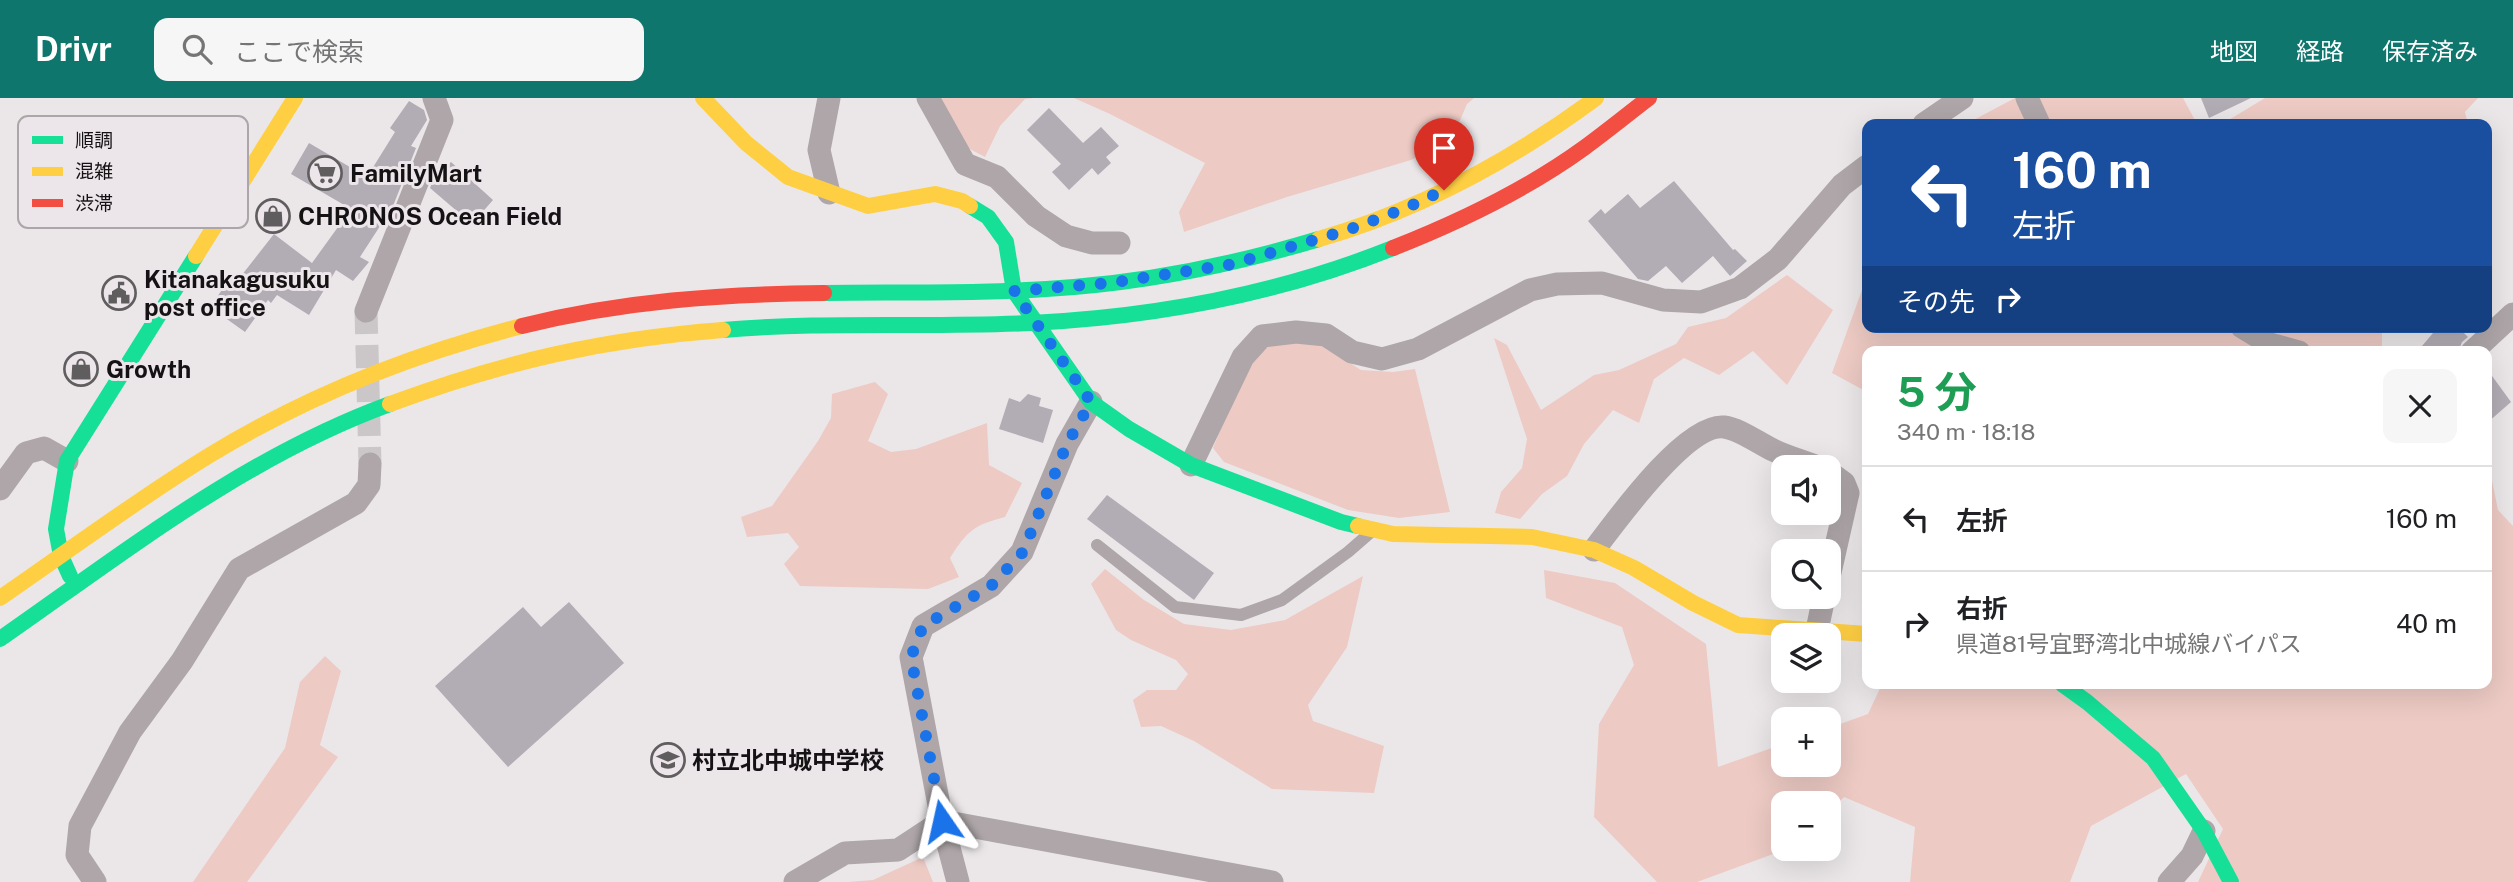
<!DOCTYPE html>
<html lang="ja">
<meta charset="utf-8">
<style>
:root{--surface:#fff;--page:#f6f6f6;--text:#202124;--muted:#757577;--line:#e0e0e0;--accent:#0f766e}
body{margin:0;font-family:"Public Sans","Noto Sans JP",sans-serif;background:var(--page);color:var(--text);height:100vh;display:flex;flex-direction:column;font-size:26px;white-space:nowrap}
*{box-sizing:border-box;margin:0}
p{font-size:23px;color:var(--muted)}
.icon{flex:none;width:38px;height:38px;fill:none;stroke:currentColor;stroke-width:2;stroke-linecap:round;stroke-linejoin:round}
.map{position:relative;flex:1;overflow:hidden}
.drawer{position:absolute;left:1862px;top:248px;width:630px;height:343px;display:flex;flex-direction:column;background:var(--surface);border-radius:14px;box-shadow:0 7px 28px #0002}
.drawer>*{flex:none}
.banner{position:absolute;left:1862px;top:21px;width:630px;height:214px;border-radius:14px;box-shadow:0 7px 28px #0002;background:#1a4fa0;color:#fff;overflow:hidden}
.buttons{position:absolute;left:1771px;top:357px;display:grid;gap:14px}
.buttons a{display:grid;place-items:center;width:70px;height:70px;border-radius:14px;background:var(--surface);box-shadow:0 7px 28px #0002;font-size:35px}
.pin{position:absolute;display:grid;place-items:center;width:60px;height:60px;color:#fff;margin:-72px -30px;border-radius:50% 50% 50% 0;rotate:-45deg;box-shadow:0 0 7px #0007}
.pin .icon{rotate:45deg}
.me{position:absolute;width:77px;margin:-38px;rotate:349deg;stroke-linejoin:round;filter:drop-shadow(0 0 5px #0008)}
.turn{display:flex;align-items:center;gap:24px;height:147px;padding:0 35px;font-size:32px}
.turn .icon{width:91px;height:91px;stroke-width:2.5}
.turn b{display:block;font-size:49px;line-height:60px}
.then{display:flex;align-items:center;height:66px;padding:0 35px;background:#0003;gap:14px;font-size:26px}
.round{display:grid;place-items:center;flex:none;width:74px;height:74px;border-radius:14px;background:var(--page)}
.summary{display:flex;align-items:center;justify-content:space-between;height:119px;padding:0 35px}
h1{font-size:42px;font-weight:700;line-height:52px;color:#1e9e55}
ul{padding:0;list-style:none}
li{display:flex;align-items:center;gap:21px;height:105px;padding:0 35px;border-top:2px solid var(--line)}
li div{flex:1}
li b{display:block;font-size:26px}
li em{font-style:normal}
header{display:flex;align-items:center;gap:42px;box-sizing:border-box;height:98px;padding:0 35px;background:var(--accent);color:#fff}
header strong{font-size:33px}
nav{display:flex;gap:38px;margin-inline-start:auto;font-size:24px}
.search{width:490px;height:63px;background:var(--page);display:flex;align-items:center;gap:18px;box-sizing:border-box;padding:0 24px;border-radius:14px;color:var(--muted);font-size:26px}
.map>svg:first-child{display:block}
.green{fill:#edcac4}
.building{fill:#b2acb5}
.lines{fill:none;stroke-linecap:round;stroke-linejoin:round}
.street-tunnel{stroke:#cbc7c9;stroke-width:23;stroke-dasharray:23 11;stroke-linecap:butt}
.lane{stroke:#aea6a8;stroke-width:12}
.street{stroke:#aea6a8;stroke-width:23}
.fast{stroke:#16e098;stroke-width:16}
.slow{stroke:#ffcf43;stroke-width:16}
.jam{stroke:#f24e42;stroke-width:16}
.route{stroke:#1a73e8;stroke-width:12;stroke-dasharray:0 21.6}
.labels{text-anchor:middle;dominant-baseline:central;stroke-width:6;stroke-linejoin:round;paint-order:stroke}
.poi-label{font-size:24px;font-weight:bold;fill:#151214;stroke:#ece6ea;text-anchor:start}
.key{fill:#ece6ea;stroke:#aca6aa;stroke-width:2}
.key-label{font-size:19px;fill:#151214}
</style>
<header>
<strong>Drivr</strong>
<div class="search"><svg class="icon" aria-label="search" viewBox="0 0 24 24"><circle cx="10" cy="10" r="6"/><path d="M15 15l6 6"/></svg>ここで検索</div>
<nav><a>地図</a><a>経路</a><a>保存済み</a></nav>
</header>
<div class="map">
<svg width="2513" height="784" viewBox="0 0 2513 784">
<rect width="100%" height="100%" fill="#ebe7e9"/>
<!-- green -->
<g class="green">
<polygon points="939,0 1034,0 1025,1 1000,28 985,59 968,50"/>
<polygon points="1074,0 1474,0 1467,6 1452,41 1411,62 1287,99 1184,134 1179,114 1205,65 1110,16"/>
<polygon points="2015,0 2183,0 2197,26 1966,26"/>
<polygon points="2265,0 2478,0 2465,14 2468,26 2222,26"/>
<polygon points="1787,177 1833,212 1787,287 1753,253 1719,277 1684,260 1654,281 1639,325 1613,312 1584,346 1567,378 1542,396 1520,421 1495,415 1501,394 1522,370 1527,341 1494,240 1507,247 1541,312 1594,277 1619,272 1676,246 1688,229 1726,220"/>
<polygon points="1867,178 1867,229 2382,229 2382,254 1867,254 1867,294 1832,275"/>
<polygon points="1300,241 1325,249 1361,272 1393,274 1415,271 1450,414 1399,420 1348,412 1224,364 1213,350 1248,264 1269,243"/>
<path d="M875,284L888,296L868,343L891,354L916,351L987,325L989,367L1022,385L1005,419C974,427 967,433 950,460L959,479L928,491L800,488L784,466L799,449L788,435L747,439L741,419L772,408L818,343L831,320L832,296Z"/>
<polygon points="2487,358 2498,412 2513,428 2513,784 2198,784 2223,731 2186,676 2091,728 2070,784 1910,784 1915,729 1844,699 1829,714 1829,705 1783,705 1783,751 1787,751 1697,784 1657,784 1594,719 1599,626 1634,567 1622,529 1546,500 1544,472 1615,485 1706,546 1718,669 1783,646 1783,667 1829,667 1829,630 1868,616 1882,586 2487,586"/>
<polygon points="1105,471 1144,502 1184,526 1231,532 1285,522 1363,478 1347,549 1308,607 1313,623 1384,648 1374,695 1272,691 1194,643 1161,628 1141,629 1133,602 1147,592 1176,592 1188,576 1176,562 1131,542 1116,532 1091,486"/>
<polygon points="325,558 341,573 320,647 338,659 247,784 193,784 285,650 300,584"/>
<polygon points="923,759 933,784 848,784 873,782"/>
</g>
<!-- building -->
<g class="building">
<polygon points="2201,0 2251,0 2209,20"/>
<polygon points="409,3 424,12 427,22 411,48 416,50 393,108 360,159 369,164 353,183 336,172 309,217 277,197 271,205 268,202 245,234 210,209 233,176 241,178 274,136 312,165 351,111 291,76 309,45 367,79 395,34 390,30"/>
<polygon points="1049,10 1083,45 1101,29 1119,48 1106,59 1111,65 1098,77 1092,70 1069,92 1052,74 1061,66 1027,32"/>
<polygon points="451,64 493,102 472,126 430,90 440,65 446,69"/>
<polygon points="1674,83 1733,152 1735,151 1747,163 1730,178 1713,158 1682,185 1666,168 1648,183 1638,181 1588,123 1601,111 1605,116 1628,96 1640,110"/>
<polygon points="2438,229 2458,229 2468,239 2462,244 2458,254 2417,254"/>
<polygon points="2487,271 2511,304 2487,325"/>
<polygon points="1028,296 1041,300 1039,308 1053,312 1043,345 999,331 1009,300 1020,304"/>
<polygon points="1107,397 1214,475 1194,502 1087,421"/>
<polygon points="569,504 624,565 508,669 435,588 523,509 541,529"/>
</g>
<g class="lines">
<!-- street-tunnel -->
<polyline class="street-tunnel" points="366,213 370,366"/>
<!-- lane -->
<polyline class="lane" points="1097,447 1175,509 1241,517 1282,502 1348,454 1371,434"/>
<!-- street -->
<g class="street">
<polyline points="829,0 819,52 829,95"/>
<polyline points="928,0 965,66 997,79 1036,118 1066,138 1092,145 1119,145"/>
<polyline points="2027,0 2039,26"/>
<polyline points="1924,26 1962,0"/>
<polyline points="366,213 442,22 434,0"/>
<polyline points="2242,229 2270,246 2299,254"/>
<polyline points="2472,254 2513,216"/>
<polyline points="1191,367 1243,259 1262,238 1296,234 1326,237 1352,254 1382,261 1418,251 1530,192 1557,186 1602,185 1663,202 1701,204 1740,190 1778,161 1842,87 1867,68"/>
<polyline points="1829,374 1844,385 1848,395 1829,479"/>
<polyline points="0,391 26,355 44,350 67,363"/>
<path d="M1594,452C1616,423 1686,325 1724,329C1740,331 1758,345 1773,352C1787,359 1803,363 1818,369"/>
<polyline points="1817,532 1824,499"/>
<polyline points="95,784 77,757 80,728 130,634 182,563 239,471 356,405 369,387 370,366"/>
<polyline points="795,784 845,755 898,752 942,723 1272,784"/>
<polyline points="958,784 942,723 911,559 923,528 991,488 1022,454 1067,346 1091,304"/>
<polyline points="2169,784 2192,758 2204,733"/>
</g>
<!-- fast -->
<g class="fast">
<polyline points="970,108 988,119 1006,144 1014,193 1091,304 1129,331 1191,367 1341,424 1358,428"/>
<path d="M824,195C907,194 991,196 1074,189C1158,182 1239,165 1319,141"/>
<path d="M723,232C826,223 929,230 1031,225C1154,219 1278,196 1393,150"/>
<polyline points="70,478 61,458 56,431 67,363 196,158"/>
<path d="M0,541C125,454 245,359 390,306"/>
<polyline points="2062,586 2087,604 2153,660 2204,733 2231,784"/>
</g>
<!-- slow -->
<g class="slow">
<polyline points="703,0 746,45 788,79 868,108 935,96 962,103 970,108"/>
<path d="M1319,141C1420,112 1512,62 1596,0"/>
<polyline points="196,158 295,0"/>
<path d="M390,306C503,264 603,241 723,232"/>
<polyline points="1358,428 1393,436 1532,439 1594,452 1634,470 1693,505 1738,527 1867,536"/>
<path d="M0,500C70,452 138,401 210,357C307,298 413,256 522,228"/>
</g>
<!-- jam -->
<g class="jam">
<path d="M1393,150C1459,124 1526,92 1584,50C1606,34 1628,16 1649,0"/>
<path d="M522,228C622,203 722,196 824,195"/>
</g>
</g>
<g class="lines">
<!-- route -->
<polyline class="route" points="942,723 911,559 923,528 991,488 1023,454 1067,346 1091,304 1014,193 1110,185 1233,166 1348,132 1406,110 1444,92"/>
</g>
<!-- icons -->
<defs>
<g id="supermarket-ring" transform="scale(1.75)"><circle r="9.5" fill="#ece6ea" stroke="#605d5f" stroke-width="1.5"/><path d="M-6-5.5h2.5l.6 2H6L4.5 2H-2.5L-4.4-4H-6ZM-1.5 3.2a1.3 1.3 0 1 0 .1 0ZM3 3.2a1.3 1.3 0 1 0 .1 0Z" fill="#605d5f"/></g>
<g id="shop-ring" transform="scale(1.75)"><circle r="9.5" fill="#ece6ea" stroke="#605d5f" stroke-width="1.5"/><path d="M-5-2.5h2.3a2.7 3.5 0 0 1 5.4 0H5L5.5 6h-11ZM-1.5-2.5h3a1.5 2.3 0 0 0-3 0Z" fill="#605d5f"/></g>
<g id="civic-ring" transform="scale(1.75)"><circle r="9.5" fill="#ece6ea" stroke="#605d5f" stroke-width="1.5"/><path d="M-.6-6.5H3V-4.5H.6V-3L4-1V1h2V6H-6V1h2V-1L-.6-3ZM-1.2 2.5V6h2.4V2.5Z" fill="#605d5f"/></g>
<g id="school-ring" transform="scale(1.75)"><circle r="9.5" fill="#ece6ea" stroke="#605d5f" stroke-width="1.5"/><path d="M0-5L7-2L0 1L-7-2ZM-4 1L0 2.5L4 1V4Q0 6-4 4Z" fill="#605d5f"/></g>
</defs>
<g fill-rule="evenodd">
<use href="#supermarket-ring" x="325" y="75"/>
<use href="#shop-ring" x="273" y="118"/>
<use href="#civic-ring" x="119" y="195"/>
<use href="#shop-ring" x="81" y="271"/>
<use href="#school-ring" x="668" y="662"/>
</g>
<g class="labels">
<!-- poi labels -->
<g class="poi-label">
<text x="350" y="75">FamilyMart</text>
<text x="298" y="118">CHRONOS Ocean Field</text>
<text x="144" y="181">Kitanakagusuku<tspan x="144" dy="28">post office</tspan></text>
<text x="106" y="271">Growth</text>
<text x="692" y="662">村立北中城中学校</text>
</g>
</g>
<!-- legend -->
<rect x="18" y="18" width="230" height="112" rx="10" class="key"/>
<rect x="32" y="38" width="31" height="8" fill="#16e098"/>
<rect x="32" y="69" width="31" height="9" fill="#ffcf43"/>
<rect x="32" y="101" width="31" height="8" fill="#f24e42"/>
<g class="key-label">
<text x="75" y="49">順調</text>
<text x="75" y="80">混雑</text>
<text x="75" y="112">渋滞</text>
</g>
</svg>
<div class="buttons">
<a><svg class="icon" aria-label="sound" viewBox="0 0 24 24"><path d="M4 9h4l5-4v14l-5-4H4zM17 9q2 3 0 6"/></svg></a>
<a><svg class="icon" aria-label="search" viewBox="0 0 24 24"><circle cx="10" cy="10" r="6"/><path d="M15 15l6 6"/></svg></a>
<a><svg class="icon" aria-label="layers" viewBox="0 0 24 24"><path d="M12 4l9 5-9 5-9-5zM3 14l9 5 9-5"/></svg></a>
<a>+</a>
<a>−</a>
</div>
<div class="pin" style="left:1444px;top:92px;background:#d93025"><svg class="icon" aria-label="arrive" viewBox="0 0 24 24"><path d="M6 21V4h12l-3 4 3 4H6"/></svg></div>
<svg class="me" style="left:942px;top:723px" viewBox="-20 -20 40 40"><path d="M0-17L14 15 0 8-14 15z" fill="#1a73e8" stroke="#fff" stroke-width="4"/></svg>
<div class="banner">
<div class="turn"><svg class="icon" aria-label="left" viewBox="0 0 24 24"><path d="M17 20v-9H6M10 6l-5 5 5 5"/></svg><div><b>160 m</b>左折</div></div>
<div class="then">その先<svg class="icon" aria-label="right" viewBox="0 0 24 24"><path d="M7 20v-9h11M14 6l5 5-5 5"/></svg></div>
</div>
<section class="drawer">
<div class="summary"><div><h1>5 分</h1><p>340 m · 18:18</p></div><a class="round"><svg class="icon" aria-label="close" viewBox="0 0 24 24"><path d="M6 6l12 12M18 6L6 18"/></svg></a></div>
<ul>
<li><svg class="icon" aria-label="left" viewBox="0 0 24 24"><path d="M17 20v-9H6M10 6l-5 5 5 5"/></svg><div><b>左折</b></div><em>160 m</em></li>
<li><svg class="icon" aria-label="right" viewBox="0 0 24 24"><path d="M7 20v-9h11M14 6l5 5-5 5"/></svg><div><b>右折</b><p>県道81号宜野湾北中城線バイパス</p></div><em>40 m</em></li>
</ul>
</section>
</div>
